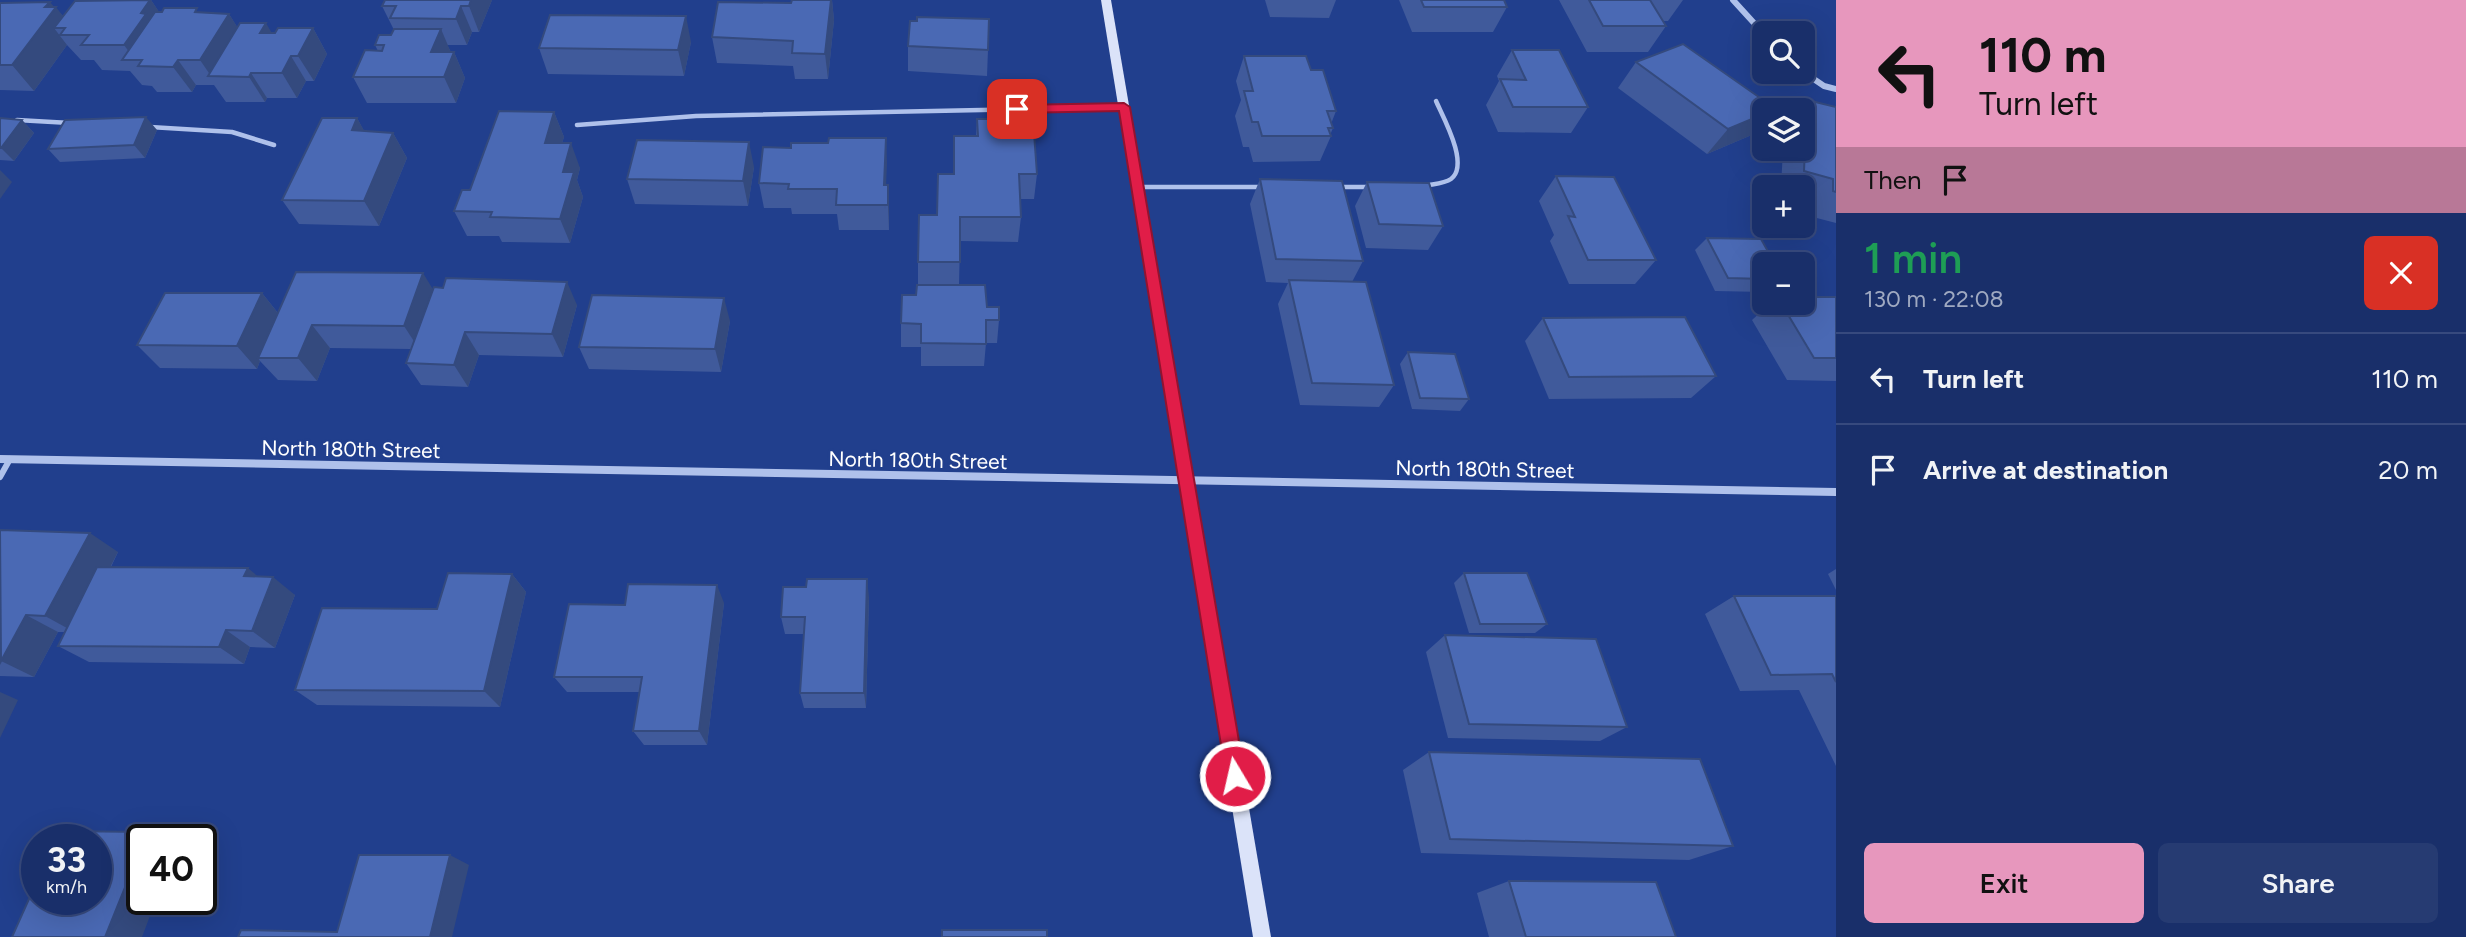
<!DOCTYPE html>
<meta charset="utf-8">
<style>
:root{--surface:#192f6a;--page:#263b72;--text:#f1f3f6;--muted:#9fa9c1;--line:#374a7e;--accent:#e797bd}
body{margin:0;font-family:Figtree,sans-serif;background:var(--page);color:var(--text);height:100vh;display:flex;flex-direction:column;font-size:26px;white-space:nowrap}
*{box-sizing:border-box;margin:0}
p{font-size:23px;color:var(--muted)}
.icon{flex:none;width:38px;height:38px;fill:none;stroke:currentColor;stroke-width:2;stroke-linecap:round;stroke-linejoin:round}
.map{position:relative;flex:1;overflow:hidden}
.details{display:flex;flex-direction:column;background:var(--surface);width:630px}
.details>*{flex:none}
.hud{background:#e797bd;color:#111;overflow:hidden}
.controls{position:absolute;left:1752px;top:21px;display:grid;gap:14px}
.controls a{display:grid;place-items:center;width:63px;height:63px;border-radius:10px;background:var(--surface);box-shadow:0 7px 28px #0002,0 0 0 2px var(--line);font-size:35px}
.speed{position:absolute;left:21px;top:824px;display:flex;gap:14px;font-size:35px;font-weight:700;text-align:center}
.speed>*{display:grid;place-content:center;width:91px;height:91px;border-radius:50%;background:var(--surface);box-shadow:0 7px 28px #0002,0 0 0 2px var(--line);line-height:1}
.speed small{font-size:18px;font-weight:400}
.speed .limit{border:4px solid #111;border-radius:10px;background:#fff;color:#111}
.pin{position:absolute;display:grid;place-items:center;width:60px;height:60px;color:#fff;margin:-30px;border-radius:14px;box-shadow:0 4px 10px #0006}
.me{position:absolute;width:77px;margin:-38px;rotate:351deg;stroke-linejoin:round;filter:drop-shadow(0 0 5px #0008)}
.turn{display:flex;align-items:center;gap:24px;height:147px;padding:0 28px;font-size:32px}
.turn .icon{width:91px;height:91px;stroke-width:2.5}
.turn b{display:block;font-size:49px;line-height:60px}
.then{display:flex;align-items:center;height:66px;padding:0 28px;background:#0003;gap:14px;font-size:26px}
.round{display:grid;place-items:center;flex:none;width:74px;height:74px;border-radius:10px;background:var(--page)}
.overview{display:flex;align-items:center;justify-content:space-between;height:119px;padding:0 28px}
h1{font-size:42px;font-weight:600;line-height:52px;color:#1e9e55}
.button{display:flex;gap:14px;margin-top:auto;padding:14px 28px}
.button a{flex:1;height:80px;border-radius:10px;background:var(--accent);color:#111;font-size:28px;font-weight:600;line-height:80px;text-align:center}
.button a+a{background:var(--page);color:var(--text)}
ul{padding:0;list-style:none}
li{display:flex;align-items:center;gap:21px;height:91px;padding:0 28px;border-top:2px solid var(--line)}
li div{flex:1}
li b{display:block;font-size:26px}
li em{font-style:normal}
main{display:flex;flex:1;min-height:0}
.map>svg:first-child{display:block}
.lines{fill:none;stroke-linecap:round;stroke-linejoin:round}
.lane-far1{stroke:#afc1eb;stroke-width:4.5}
.lane{stroke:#afc1eb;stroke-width:6}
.street-far1{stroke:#afc1eb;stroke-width:6}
.street{stroke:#afc1eb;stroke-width:8}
.secondary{fill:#dbe3f9;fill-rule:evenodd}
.wall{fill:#405a9b}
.shaded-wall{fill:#344a7e}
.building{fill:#4a69b4;stroke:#344a7e;stroke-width:2}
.route{fill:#e11d48;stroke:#92132f;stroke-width:2}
.labels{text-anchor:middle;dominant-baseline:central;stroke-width:5;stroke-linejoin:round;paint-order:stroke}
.street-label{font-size:21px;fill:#fff;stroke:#213f8d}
</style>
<main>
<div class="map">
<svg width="1836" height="937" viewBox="0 0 1836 937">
<rect width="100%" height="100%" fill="#213f8d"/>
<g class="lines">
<!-- lane-far1 -->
<g class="lane-far1">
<polyline points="17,120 70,123"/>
<polyline points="577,125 696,116 1124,107"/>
<polyline points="150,127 232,132 274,145"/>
<path d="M1424,186C1432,184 1444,184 1451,179C1470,165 1443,117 1436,101"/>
<polyline points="1137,187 1264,187"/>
<polyline points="1336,187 1369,187"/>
</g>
<!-- lane -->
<polyline class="lane" points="0,477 10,459"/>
<!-- street-far1 -->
<g class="street-far1">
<polyline points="1733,0 1764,34"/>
<polyline points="1802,71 1824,86 1836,89"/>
</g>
<!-- street -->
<polyline class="street" points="0,459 1836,492"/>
<!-- secondary -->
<polygon class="secondary" points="1101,0 1111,0 1271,937 1253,937"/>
</g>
<!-- wall -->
<g class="wall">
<polygon points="106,0 151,0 159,12 229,14 237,27 271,33 313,28 327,54 314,81 306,81 297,98 267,98 265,102 226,102 214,85 196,85 192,92 157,92 152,86 142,85 130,71 102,70 94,60 81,60 67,45 34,91 0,90 0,3 54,7 63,16"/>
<polygon points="385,0 492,0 479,32 472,32 467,45 447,45 451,52 454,52 465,78 456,103 367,103 353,77 378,51 375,45 391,35 394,30 382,6"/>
<polygon points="792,0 832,0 834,20 828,79 795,79 793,66 717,63 712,37 791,3"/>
<polygon points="1265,0 1336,0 1329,18 1270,17"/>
<polygon points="1399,0 1504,0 1507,7 1493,32 1412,32"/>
<polygon points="1559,0 1683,0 1668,21 1663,21 1666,26 1648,52 1587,52"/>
<polygon points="691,42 684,76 548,74 539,48"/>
<polygon points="908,46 988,50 987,76 908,71"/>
<polygon points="1512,50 1588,107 1571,133 1498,132 1486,105 1499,81 1497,76"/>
<polygon points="1244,56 1311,70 1336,111 1331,124 1333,128 1330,135 1331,136 1320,161 1253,162 1249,147 1243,147 1235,116 1241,100 1236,81"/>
<polygon points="1636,62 1754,134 1707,154 1618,88"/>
<polygon points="1807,100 1836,107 1836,223 1809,216 1809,204 1802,202 1802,187 1781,187 1783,149 1802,149 1802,110 1797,110"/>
<polygon points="554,112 564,137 562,143 580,168 577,180 583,197 570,243 502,242 499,236 467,236 454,211 470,190"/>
<polygon points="0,118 22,120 34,133 14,161 0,160"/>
<polygon points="357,118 364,131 393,133 407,158 379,226 299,224 282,200"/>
<polygon points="977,119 1037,174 1034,199 1020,199 1021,217 1018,242 960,241 959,285 987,307 999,320 997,343 986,343 984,366 921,366 921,347 901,347 901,323 916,295 918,285 918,262 953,174 954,136 976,136"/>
<polygon points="157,130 145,158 60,162 48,149"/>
<polygon points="886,138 886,185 889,209 889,230 839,230 837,214 792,214 791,208 764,208 759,183 791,148 828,143"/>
<polygon points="754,167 748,206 635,204 627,179"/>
<polygon points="1556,176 1656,260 1635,284 1569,284 1550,241 1554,235 1539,201"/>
<polygon points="1260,179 1363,261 1352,282 1394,385 1379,407 1300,405 1278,304 1288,283 1266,282 1250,204"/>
<polygon points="1367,182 1443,226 1428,250 1366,248 1355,206"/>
<polygon points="1707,238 1764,264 1764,292 1715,291 1695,250"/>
<polygon points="433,290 577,305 563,357 479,355 468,387 421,385 406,363 411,349 330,348 317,381 278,380 260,361 257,369 160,368 137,345 262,293 278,313"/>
<polygon points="1836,297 1836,381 1787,380 1752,320 1771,303 1802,303"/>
<polygon points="1543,318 1716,376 1691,398 1549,399 1525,341"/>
<polygon points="730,321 721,372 589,369 579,347"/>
<polygon points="1408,352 1469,399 1460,411 1412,409 1400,364"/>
<polygon points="0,530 118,552 111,567 258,576 295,595 275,648 250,647 244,664 89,662 58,646 65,632 58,632 34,677 0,676"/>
<polygon points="1836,569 1836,590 1828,574"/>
<polygon points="1464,573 1547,624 1535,633 1469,633 1454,583"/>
<polygon points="512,574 526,592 500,707 317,705 295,690 437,609"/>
<polygon points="1734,596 1836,596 1836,766 1799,690 1740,691 1705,614"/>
<polygon points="869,597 866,708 804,708 800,693 804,634 785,634 781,617"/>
<polygon points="724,603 707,745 644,745 633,731 639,692 567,692 554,677 625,605"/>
<polygon points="1445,635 1627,727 1600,741 1448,738 1426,652"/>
<polygon points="1429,752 1733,846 1689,860 1421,853 1403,770"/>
<polygon points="1509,881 1676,937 1489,937 1477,893"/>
</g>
<!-- shaded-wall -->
<g class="shaded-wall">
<polygon points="150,0 151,0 168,25 142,60 135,60 124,45 141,13"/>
<polygon points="471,0 492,0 479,32 469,6"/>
<polygon points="831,0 832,0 834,20 828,79 825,54"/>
<polygon points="50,2 55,8 56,7 76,33 65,28 54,28 67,45 34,91 12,65"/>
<polygon points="461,6 472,32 467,45 456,19"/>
<polygon points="229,14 245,39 211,76 200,60"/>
<polygon points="686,16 691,42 684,76 678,50"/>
<polygon points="266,23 281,49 260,33"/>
<polygon points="313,28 327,54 314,81 298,56"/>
<polygon points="441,29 452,55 443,78 431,52"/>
<polygon points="454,52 465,78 456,103 444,77"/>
<polygon points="291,56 306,81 297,98 282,73"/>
<polygon points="178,60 196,85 192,92 173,67"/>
<polygon points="251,73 267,98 265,102 249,77"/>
<polygon points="554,112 564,137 554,168 545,143"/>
<polygon points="1764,114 1764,122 1754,134 1707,154 1728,129"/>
<polygon points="146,117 157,130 145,158 134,145"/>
<polygon points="357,118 371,143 352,130"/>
<polygon points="22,120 34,133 14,161 1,148"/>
<polygon points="393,133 407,158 379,226 364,201"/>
<polygon points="886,138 887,163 885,209 884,185"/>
<polygon points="749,142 754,167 748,206 743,181"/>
<polygon points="571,143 580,168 577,180 583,197 570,243 560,219 563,172"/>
<polygon points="0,170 12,182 0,199"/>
<polygon points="888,185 889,209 889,230 888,205"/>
<polygon points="423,273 437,296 419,349 404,326"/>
<polygon points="567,282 577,305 563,357 552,334"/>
<polygon points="262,293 281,317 258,358 260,361 257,369 237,346"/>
<polygon points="724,298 730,321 721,372 715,349"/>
<polygon points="312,325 330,348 317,381 298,358"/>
<polygon points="465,332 479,355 468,387 454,365"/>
<polygon points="90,533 118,552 76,633 45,616"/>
<polygon points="248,568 269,586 273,577 295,595 275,648 252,631 244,576"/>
<polygon points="512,574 526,592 500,707 484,691"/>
<polygon points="867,579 869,597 866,708 864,693"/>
<polygon points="717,585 724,603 707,745 699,731"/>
<polygon points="26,615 58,632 34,677 1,661"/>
<polygon points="226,630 250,647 244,664 219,647"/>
<polygon points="0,692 18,700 0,738"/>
<polygon points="147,832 170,840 144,840"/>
<polygon points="142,845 142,900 156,900 142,937 105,937"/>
<polygon points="450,855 469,865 452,937 430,937"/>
</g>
<!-- building -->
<g class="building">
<polygon points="150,0 141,13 146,14 124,45 81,45 89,35 60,35 65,28 54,28 75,1"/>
<polygon points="385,0 471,0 469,6 461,6 456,19 390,18 396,6 382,6"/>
<polygon points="792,0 831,0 825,54 792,53 793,41 712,37 718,2 791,3"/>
<polygon points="1421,0 1504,0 1507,7 1424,7"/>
<polygon points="1589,0 1650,0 1666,26 1603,26"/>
<polygon points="50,2 45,7 56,7 12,65 0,65 0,3"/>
<polygon points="164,8 197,8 195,12 229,14 200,60 178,60 173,67 138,66 142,60 122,60 155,12 162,12"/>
<polygon points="550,15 686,16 678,50 539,48"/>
<polygon points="917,17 989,19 988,50 908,46 910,21 917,21"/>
<polygon points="240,23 266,23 260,33 275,33 278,28 313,28 298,56 291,56 282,73 251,73 249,77 208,76"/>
<polygon points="394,29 441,29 431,52 454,52 444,77 353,77 365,50 382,51 384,45 375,45 379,35 391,35"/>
<polygon points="1683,44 1776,109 1772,110 1764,110 1764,114 1728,129 1636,62"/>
<polygon points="1512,50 1559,50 1588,107 1513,107 1500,79 1526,80"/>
<polygon points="1244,56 1306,56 1311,70 1323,70 1336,111 1327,111 1333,128 1328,128 1331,136 1262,136 1258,122 1252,122 1244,91 1253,91"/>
<polygon points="1807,100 1836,107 1836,192 1833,191 1833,179 1804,171"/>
<polygon points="499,111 554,112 545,143 571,143 563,172 574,172 560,219 490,217 492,212 454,211 462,190 470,190"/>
<polygon points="146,117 134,145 48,149 65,120"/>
<polygon points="0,118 22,120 1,148 0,148"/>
<polygon points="322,118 357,118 352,130 393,133 364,201 282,200"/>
<polygon points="977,119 1033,119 1037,174 1019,174 1021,217 960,217 960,262 918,262 919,215 937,215 938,174 954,174 954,136 978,136"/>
<polygon points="829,138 886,138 884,185 888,185 888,205 836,205 837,189 788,189 789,184 759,183 763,147 791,148 791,143 828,143"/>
<polygon points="637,140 749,142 743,181 627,179"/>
<polygon points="1556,176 1614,177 1656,260 1588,260 1568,216 1575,217"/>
<polygon points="1260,179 1342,181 1363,261 1276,259"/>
<polygon points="1367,182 1429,183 1443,226 1379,224"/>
<polygon points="1707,238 1761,239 1775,264 1764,264 1764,279 1728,278"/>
<polygon points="296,272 423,273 404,326 312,325 298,358 258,358"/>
<polygon points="446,278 567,282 552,334 465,332 454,365 406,363 434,287 443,288"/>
<polygon points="1289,280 1366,282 1394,385 1312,383"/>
<polygon points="917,285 985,285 987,307 999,307 999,320 986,320 986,344 921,343 921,324 901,323 902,295 916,295"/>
<polygon points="165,293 262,293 237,346 137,345"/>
<polygon points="592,295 724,298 715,349 579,347"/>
<polygon points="1802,297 1836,297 1836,358 1814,358 1781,303 1802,303"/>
<polygon points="1685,317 1716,376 1569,377 1543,318"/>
<polygon points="1408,352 1455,354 1469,399 1420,398"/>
<polygon points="0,530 90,533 45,616 26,615 1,661"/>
<polygon points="97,567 248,568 244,576 273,577 252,631 226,630 219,647 58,646"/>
<polygon points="448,573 512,574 484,691 295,690 322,608 437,609"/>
<polygon points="1464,573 1527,573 1547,624 1480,624"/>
<polygon points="807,579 867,579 864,693 800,693 805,617 781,617 783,587 806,587"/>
<polygon points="628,584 717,585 699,731 633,731 642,677 554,677 569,604 625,605"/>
<polygon points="1734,596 1836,596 1836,682 1832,674 1771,675"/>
<polygon points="1445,635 1596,639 1627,727 1469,724"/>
<polygon points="1429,752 1700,759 1733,846 1450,839"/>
<polygon points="58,831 147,832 144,840 142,840 142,845 105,937 12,937 37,881 37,900 96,900 96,840 55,840"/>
<polygon points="359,855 450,855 430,937 238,937 241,930 337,932"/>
<polygon points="1509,881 1656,882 1676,937 1526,937"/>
<rect x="942" y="930" width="105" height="7"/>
</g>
<!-- route -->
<polygon class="route" points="1124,103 1130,107 1245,776 1242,783 1235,786 1228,783 1226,776 1119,111 1017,113 1011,109 1017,105"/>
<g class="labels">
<!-- street labels -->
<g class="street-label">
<text transform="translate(351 449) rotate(1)">North 180th Street</text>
<text transform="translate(918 460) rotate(1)">North 180th Street</text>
<text transform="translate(1485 469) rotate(1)">North 180th Street</text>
</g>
</g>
</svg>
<div class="controls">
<a><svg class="icon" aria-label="search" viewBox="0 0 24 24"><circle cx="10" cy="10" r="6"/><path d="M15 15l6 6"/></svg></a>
<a><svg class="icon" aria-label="layers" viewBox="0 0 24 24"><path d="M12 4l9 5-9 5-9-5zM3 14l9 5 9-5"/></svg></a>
<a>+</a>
<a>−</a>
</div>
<div class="speed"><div>33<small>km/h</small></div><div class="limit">40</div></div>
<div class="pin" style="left:1017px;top:109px;background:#d93025"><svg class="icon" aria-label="arrive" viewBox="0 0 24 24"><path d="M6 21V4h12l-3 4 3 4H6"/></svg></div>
<svg class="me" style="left:1235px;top:776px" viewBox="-20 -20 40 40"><circle r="17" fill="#e11d48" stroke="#fff" stroke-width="3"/><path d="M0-11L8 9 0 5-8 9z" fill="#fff"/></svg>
</div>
<section class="details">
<div class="hud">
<div class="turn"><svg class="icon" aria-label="left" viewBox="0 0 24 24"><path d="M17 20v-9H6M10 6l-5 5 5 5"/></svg><div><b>110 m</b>Turn left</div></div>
<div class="then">Then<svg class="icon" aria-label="arrive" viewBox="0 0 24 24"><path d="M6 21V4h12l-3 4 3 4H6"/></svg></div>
</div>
<div class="overview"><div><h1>1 min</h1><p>130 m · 22:08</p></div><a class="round" style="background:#d93025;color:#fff"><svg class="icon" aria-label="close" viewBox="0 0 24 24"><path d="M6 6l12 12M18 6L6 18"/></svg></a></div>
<ul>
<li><svg class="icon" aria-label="left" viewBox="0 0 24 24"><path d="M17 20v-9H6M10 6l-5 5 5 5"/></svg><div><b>Turn left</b></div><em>110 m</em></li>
<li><svg class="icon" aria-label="arrive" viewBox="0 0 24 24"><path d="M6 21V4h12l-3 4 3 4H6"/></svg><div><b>Arrive at destination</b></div><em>20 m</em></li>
</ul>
<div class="button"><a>Exit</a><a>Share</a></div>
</section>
</main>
